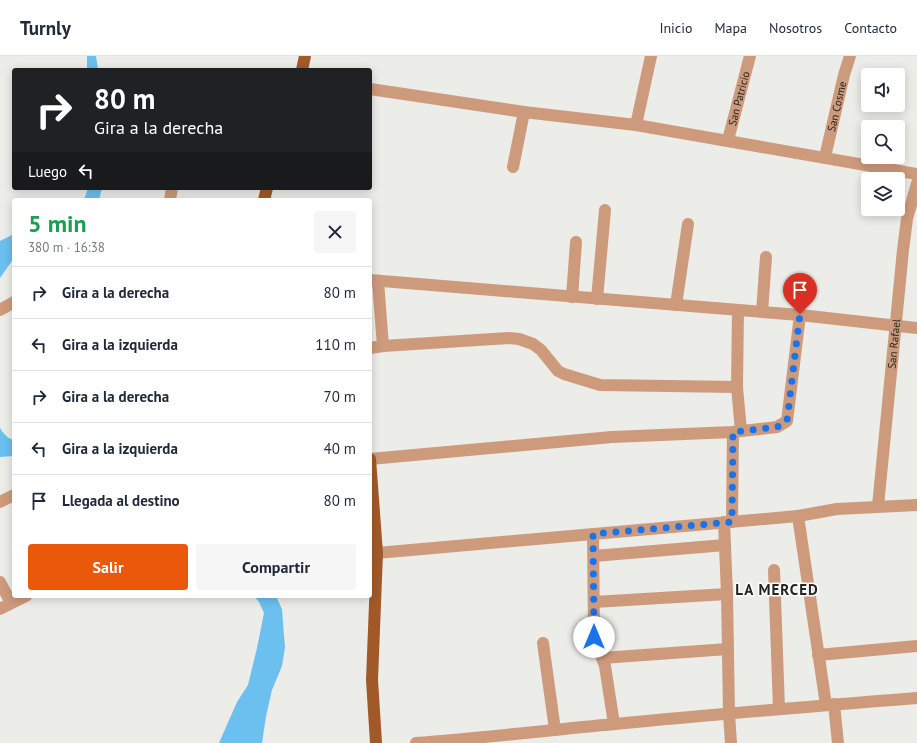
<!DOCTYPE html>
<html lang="es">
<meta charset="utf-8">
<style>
:root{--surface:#fff;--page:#f6f6f7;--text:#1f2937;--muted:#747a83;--line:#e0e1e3;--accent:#ea580c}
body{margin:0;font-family:"PT Sans",sans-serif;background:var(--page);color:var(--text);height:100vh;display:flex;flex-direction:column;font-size:15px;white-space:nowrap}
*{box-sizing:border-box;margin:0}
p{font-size:13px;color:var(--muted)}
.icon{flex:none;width:22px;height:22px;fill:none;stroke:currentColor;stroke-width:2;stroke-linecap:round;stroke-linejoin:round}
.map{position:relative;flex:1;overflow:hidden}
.panel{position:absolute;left:12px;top:142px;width:360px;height:400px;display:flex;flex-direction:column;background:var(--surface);border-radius:4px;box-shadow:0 2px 10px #0003}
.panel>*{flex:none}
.guide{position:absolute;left:12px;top:12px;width:360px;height:122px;border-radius:4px;box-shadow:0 2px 10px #0003;background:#202124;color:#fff;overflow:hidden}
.tools{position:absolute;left:861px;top:12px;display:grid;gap:8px}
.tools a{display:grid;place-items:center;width:44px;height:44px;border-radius:4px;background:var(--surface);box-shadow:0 2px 10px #0003;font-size:20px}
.pin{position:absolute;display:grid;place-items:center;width:34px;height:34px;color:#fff;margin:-41px -17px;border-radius:50% 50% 50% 0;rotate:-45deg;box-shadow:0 0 4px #0007}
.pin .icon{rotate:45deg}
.me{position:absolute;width:44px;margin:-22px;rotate:0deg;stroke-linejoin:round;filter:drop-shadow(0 0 3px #0008)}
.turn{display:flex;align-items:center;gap:14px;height:84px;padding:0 16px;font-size:18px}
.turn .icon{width:52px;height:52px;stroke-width:2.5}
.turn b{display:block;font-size:28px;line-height:34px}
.then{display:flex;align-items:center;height:38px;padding:0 16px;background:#0003;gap:8px;font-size:15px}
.round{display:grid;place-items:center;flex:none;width:42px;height:42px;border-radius:4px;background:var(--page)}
.overview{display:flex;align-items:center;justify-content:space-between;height:68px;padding:0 16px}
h1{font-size:24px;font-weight:700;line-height:30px;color:#1e9e55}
.primary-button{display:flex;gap:8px;margin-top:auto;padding:8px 16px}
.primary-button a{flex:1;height:46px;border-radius:4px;background:var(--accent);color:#fff;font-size:16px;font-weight:700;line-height:46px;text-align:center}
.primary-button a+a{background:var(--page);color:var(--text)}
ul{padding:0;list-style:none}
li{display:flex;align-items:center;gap:12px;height:52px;padding:0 16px;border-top:1px solid var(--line)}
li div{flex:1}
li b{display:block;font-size:15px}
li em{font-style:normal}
header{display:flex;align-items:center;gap:24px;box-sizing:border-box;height:56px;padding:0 20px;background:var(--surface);border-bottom:1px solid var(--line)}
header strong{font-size:19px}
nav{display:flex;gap:22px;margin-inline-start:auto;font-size:14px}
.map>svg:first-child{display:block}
.water{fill:#6bc0f0}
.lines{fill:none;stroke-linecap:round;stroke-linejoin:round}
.minor{stroke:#ce9a7c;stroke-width:12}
.major{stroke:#a25929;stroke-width:12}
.route{stroke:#1a73e8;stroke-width:7;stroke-dasharray:0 12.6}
.labels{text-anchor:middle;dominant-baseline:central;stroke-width:3;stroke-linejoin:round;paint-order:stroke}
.street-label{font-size:11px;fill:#242422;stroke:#fff}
.district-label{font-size:15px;font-weight:bold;letter-spacing:1px;fill:#242422;stroke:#fff}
</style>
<header>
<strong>Turnly</strong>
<nav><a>Inicio</a><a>Mapa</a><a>Nosotros</a><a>Contacto</a></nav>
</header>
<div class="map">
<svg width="917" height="687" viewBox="0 0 917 687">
<rect width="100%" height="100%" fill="#ecece8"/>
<!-- water -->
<g class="water">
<polygon points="87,0 96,0 98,14 87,14"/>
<polygon points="88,132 102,132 99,144 84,144"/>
<polygon points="14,178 14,202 0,222 0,185"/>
<path d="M0,372C4,378 7,382 14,384V400L0,401Z"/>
<polygon points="254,540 276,540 282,553 283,567 285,591 282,610 272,634 266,660 262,687 219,687 237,646 248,629 257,592 264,557 259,546"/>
</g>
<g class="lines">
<!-- minor -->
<g class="minor">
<polyline points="370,33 524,56 636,69 917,118"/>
<polyline points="636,69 651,0"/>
<path id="s1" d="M728,84L750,0"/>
<path id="s2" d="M825,101L844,19L850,0"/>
<polyline points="513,111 524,56"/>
<polyline points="170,144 172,132"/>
<polyline points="370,224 800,259 917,272"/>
<polyline points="378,225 383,290"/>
<polyline points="572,241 576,186"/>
<polyline points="597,243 605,154"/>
<polyline points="676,249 688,168"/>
<polyline points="0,254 14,246"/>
<polyline points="738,254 737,331 741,375"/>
<polyline points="762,256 766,201"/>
<polyline points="370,292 383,290 509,282 519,283 533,288 541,294 558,315 564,318 600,329 737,331"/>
<polyline points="370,403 612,381 733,376 777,371 787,365 800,259"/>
<polyline points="0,446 14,439"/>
<path id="s3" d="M878,450L903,194L907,163L917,127"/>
<polyline points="798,460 826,649"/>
<polyline points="724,466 727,538 729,658 731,687"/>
<polyline points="732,466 733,376"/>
<polyline points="593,478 594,581 602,602"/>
<polyline points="377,497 798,460 837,453 917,449"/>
<polyline points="594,500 725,489"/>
<polyline points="774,514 779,653"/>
<polyline points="0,526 11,547"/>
<polyline points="594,546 727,538"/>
<polyline points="0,553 26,540"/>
<polyline points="543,587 555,674"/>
<polyline points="818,599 917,590"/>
<polyline points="834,648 838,687"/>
<polyline points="614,668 605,610 602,602 728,593"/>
<path d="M416,687C483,682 549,674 615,668C716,658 816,650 917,642"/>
</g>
<!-- major -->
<g class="major">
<polyline points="302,14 305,0"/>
<polyline points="264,144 267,132"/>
<polyline points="370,403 377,497 372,624 376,687"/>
</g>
</g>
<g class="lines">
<!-- route -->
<polyline class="route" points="594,581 593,478 732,466 733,376 777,371 787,365 800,258"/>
</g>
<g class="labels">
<!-- street labels -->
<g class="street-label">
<text stroke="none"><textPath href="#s1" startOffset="43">San Patricio</textPath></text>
<text stroke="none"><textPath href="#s2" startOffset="52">San Cosme</textPath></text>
<text stroke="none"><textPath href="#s3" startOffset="163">San Rafael</textPath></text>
</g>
<!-- district labels -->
<g class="district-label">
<text x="777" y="533">LA MERCED</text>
</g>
</g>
</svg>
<div class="tools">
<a><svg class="icon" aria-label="sound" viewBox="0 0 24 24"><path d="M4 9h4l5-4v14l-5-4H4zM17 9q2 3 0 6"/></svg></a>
<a><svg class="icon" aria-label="search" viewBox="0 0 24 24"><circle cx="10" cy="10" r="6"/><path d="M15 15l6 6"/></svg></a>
<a><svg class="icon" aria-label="layers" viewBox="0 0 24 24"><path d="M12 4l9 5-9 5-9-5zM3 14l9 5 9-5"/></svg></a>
</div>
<div class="pin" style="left:800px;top:258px;background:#d93025"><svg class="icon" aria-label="arrive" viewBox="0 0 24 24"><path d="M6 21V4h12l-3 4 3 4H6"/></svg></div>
<svg class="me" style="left:594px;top:581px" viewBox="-20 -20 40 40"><circle r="19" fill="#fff"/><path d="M0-13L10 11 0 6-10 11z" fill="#1a73e8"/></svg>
<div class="guide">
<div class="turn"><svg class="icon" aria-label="right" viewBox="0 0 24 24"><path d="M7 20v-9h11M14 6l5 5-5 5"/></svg><div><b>80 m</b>Gira a la derecha</div></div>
<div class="then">Luego<svg class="icon" aria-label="left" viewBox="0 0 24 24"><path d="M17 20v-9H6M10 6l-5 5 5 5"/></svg></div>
</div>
<section class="panel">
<div class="overview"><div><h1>5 min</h1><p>380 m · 16:38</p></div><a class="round"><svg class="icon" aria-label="close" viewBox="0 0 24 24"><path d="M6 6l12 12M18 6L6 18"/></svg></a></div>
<ul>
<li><svg class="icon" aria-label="right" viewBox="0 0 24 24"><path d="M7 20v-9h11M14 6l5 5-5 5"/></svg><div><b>Gira a la derecha</b></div><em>80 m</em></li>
<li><svg class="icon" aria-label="left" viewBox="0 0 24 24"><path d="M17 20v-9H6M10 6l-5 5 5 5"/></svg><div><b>Gira a la izquierda</b></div><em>110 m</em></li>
<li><svg class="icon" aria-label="right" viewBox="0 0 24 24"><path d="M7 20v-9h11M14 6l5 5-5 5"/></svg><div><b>Gira a la derecha</b></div><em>70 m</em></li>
<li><svg class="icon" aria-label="left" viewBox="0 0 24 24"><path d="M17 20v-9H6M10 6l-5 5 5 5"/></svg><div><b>Gira a la izquierda</b></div><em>40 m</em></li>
<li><svg class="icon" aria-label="arrive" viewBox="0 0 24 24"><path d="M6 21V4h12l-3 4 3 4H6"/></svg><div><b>Llegada al destino</b></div><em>80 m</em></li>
</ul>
<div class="primary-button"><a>Salir</a><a>Compartir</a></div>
</section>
</div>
